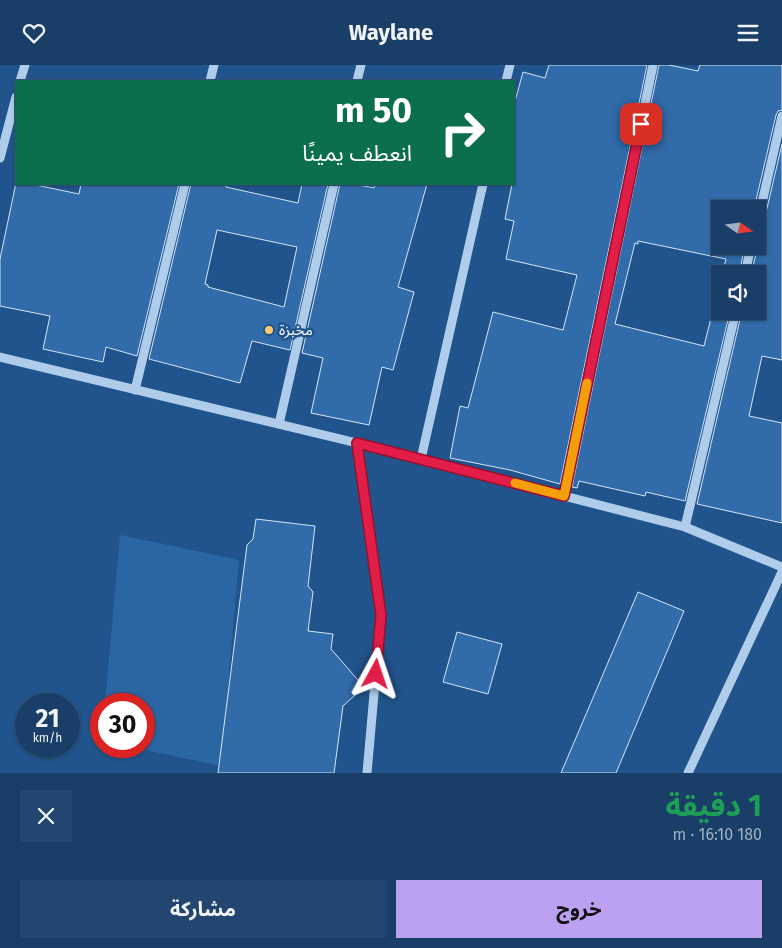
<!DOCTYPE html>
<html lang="ar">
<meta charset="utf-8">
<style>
:root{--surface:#193f69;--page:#22466f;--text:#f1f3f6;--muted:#9fafc0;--line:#37587d;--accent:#bca0f2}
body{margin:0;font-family:"Fira Sans","Noto Sans Arabic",sans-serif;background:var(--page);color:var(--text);direction:rtl;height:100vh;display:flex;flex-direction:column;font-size:19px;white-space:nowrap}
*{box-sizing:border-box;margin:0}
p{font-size:16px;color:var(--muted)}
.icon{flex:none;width:28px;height:28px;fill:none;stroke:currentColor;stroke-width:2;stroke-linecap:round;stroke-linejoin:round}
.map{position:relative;height:708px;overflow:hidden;direction:ltr}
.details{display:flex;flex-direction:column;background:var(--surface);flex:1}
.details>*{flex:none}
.guide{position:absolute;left:15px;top:15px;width:500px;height:105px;border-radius:0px;box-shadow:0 1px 4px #0004,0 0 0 1px var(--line);direction:rtl;background:#0b6e4f;color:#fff;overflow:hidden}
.needle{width:32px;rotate:104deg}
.controls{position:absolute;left:711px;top:135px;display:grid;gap:10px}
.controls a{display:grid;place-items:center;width:55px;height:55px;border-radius:0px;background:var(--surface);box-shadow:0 1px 4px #0004,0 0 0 1px var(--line);font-size:25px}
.speed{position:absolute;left:15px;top:628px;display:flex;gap:10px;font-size:25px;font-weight:700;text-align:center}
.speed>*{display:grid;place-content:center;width:65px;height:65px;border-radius:50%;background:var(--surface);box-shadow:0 1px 4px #0004,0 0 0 1px var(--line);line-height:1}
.speed small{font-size:12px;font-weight:400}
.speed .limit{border:8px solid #d22;background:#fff;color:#111}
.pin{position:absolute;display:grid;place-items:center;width:42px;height:42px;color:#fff;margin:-21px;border-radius:10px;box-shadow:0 2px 8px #0006}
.me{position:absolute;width:55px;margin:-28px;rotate:5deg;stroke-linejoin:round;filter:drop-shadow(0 0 4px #0008)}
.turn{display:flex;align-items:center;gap:18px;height:105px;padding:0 20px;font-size:22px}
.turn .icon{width:65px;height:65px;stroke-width:2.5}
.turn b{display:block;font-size:35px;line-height:42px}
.round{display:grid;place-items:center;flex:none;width:52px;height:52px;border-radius:0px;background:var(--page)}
.overview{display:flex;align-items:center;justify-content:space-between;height:85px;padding:0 20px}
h1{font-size:30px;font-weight:700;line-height:38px;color:#1e9e55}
.primary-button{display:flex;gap:10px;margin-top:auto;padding:10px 20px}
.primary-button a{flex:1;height:58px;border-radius:0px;background:var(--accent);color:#111;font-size:20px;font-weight:700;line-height:58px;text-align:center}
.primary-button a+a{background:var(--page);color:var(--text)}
header{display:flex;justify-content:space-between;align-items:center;height:65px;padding:0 20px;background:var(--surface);font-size:22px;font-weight:700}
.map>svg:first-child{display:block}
.green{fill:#2b66a4}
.building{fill:#316ba9;stroke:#d4e6f8;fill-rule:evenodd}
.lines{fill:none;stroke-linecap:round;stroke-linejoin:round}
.minor{stroke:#afcdeb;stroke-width:9}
.route-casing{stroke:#92132f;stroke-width:12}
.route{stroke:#e11d48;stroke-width:9}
.slow{stroke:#f59e0b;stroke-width:9}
.poi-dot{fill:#f8cb70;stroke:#21548c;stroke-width:2}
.labels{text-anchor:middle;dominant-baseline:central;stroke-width:5;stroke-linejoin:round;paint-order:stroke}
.poi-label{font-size:15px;fill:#fff;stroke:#21548c;text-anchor:start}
</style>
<header><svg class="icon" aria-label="menu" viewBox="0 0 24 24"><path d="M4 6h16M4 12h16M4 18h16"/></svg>Waylane<svg class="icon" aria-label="heart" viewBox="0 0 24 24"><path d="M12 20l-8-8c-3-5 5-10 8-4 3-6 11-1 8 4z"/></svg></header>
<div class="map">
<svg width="782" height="708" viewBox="0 0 782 708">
<rect width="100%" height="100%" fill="#21548c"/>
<!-- green -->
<polygon class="green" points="120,470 239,495 221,701 126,681 144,681 144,639 105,639"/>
<!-- building -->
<g class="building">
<polygon points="549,0 647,0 560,419 510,405 450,393 460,341 468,343 493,247 563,265 577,210 506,194 514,156 505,154 512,119 514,119 514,40 523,7 545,13"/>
<polygon points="659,0 669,0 698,6 700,0 782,0 782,45 778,46 776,50 754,144 720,144 720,181 745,181 739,209 722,209 726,194 638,176 638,179 635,178 615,259 704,281 720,217 720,246 730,246 685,436 646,427 645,431 579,416 577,423 572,422"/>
<polygon points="782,79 782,295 762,291 749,351 782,358 782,458 697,439 742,246 758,246 758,209 751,209 758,181 758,161 762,160 764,156"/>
<polygon points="16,118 31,119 79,129 81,119 179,119 137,291 106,282 103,297 43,284 50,251 0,241 0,194"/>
<path d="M191,119H226V122L298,138L302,119H328L290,285L252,276L240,318L149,294ZM217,165L297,182L284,242L208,222V220L205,219Z"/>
<polygon points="340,119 353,119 374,123 376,119 427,119 398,222 414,227 393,305 382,302 369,360 311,348 323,293 302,288"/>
<polygon points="256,454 315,461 308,521 313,527 308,566 333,569 331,584 364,622 343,641 334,708 218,708 247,480 253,474"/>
<polygon points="638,527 684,546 616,708 561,708"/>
<polygon points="457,567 502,579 488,629 443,617"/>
</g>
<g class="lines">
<!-- minor -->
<g class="minor">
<polyline points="20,16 25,0"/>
<polyline points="210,16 214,0"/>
<polyline points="357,16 361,0"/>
<polyline points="506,16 510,0"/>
<polyline points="0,93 16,32"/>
<polyline points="758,155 782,51"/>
<polyline points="745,209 751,181"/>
<polyline points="0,292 357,378 685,462 782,502"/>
<polyline points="135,325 185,119"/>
<polyline points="279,359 334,119"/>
<polyline points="357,378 381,550 367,708"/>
<polyline points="421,394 483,119"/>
<polyline points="564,431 653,0"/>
<polyline points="685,462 736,246"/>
<polyline points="688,708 782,507"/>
</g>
</g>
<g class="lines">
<!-- route casing -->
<g class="route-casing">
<polyline id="route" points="376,609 381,550 357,378 564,431 641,59"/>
</g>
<!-- route -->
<use href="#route" class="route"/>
<!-- slow -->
<polyline class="slow" points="515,418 564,431 587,318"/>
</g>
<!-- markers -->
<circle class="poi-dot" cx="269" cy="265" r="5"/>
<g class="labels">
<!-- poi labels -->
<g class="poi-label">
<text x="279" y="265">مخبزة</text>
</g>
</g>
</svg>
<div class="controls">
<a><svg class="needle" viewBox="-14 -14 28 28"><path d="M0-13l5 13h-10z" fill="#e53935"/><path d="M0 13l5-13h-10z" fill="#9fafc0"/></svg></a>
<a><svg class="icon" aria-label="sound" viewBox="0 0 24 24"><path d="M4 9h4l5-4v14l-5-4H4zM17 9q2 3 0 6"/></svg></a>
</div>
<div class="speed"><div>21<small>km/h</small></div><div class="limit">30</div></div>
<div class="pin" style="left:641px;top:59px;background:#d93025"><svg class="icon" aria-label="arrive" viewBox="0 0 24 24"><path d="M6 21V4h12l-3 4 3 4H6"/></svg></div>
<svg class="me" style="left:376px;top:609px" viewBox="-20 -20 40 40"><path d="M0-17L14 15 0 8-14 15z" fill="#e11d48" stroke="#fff" stroke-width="4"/></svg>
<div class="guide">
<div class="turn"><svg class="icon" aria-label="right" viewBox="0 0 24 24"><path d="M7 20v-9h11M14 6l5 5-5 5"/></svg><div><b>50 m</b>انعطف يمينًا</div></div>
</div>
</div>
<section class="details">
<div class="overview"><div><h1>1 دقيقة</h1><p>180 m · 16:10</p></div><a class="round"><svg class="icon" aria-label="close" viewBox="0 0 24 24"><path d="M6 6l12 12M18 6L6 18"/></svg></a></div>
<div class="primary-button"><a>خروج</a><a>مشاركة</a></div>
</section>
